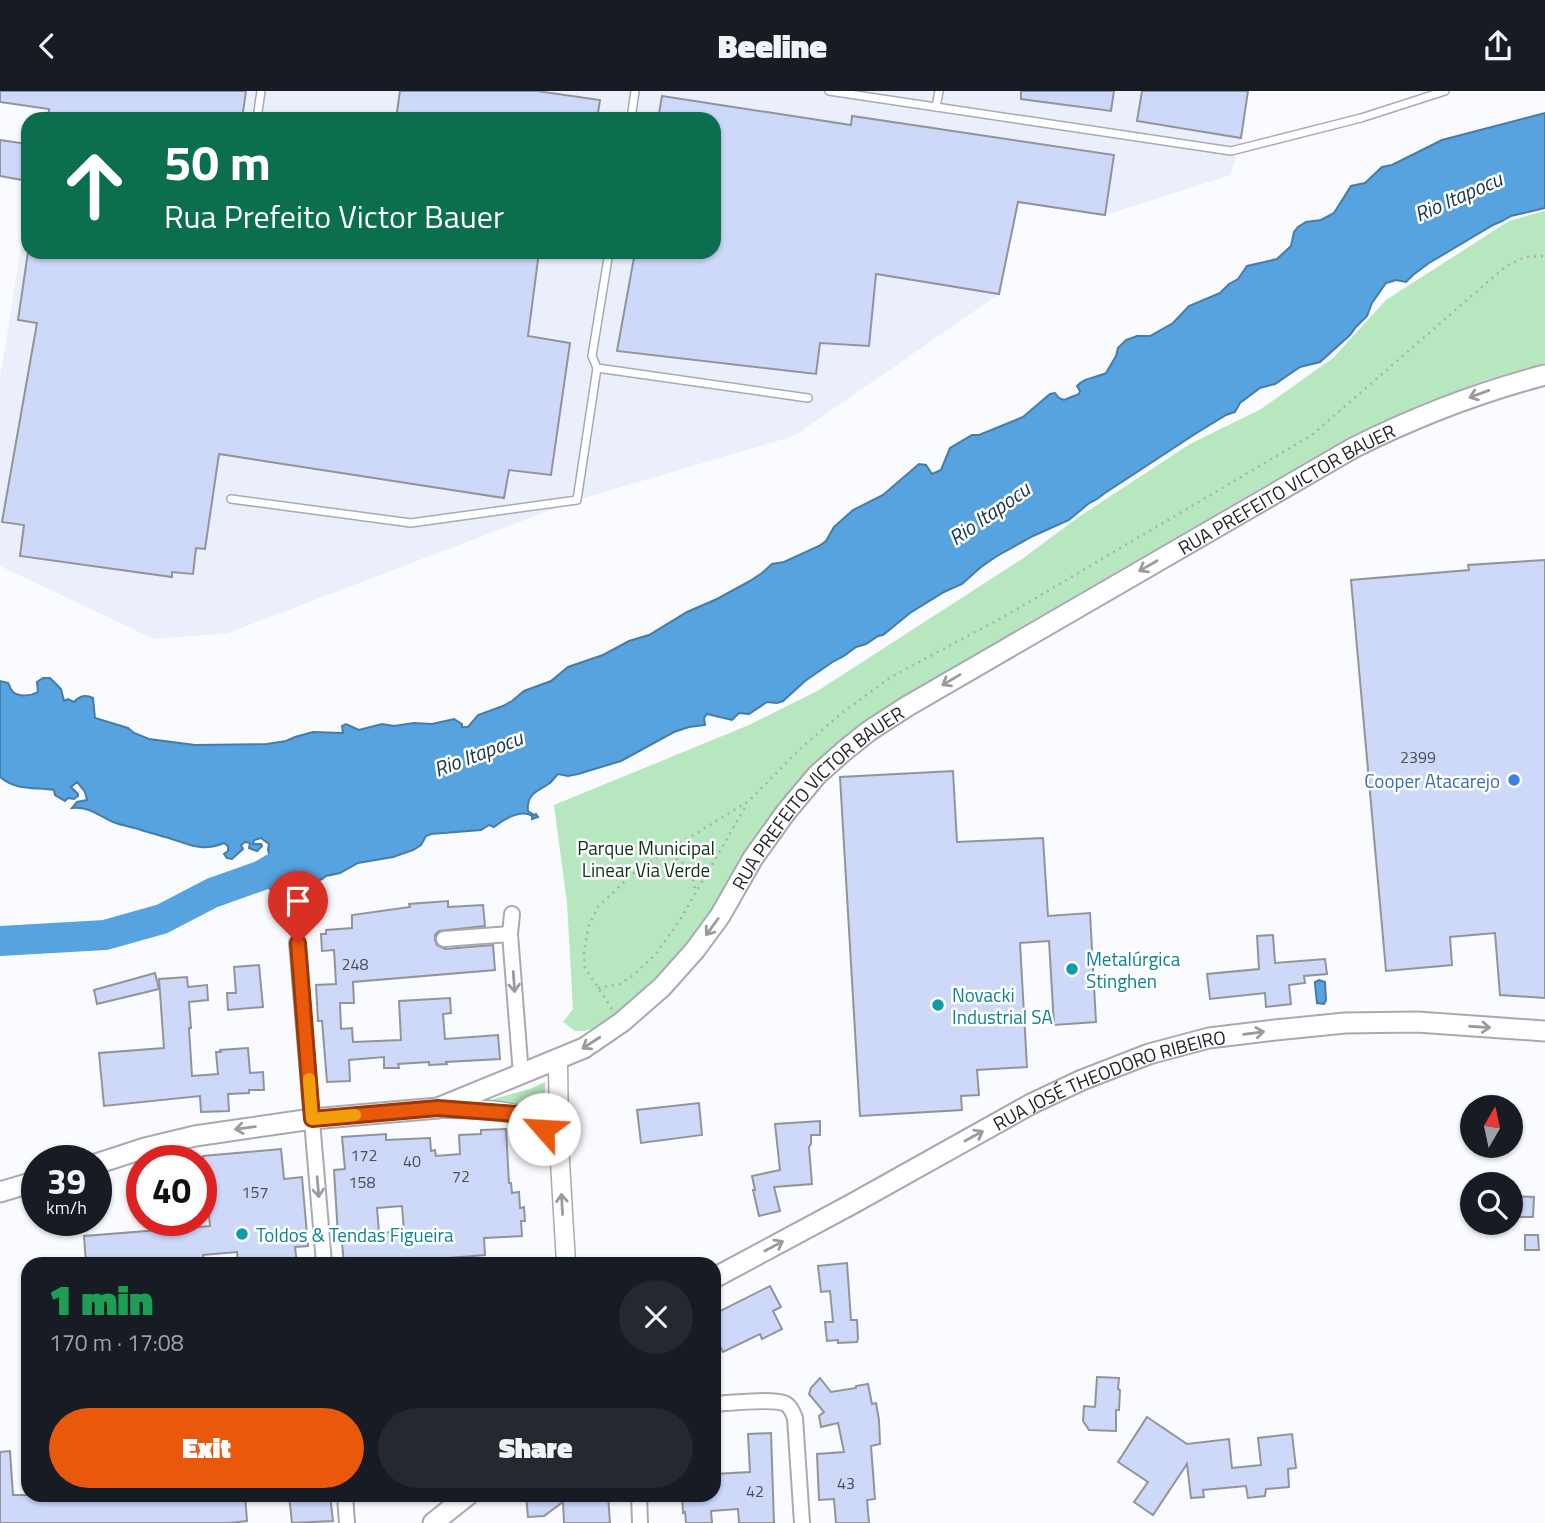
<!DOCTYPE html>
<meta charset="utf-8">
<style>
:root{--surface:#171b24;--page:#242831;--text:#f1f3f6;--muted:#9ea1a6;--accent:#ea580c}
body{margin:0;font-family:"Titillium Web",sans-serif;background:var(--page);color:var(--text);height:100vh;display:flex;flex-direction:column;font-size:26px;white-space:nowrap}
*{box-sizing:border-box;margin:0}
p{font-size:23px;color:var(--muted)}
.icon{flex:none;width:38px;height:38px;fill:none;stroke:currentColor;stroke-width:2;stroke-linecap:round;stroke-linejoin:round}
.map{position:relative;flex:1;overflow:hidden}
.side{position:absolute;left:21px;top:1166px;width:700px;height:245px;display:flex;flex-direction:column;background:var(--surface);border-radius:21px;box-shadow:0 2px 5px #0004}
.side>*{flex:none}
.guide{position:absolute;left:21px;top:21px;width:700px;height:147px;border-radius:21px;box-shadow:0 2px 5px #0004;background:#0b6e4f;color:#fff;overflow:hidden}
.needle{width:46px;rotate:9deg}
.buttons{position:absolute;left:1460px;top:1004px;display:grid;gap:14px}
.buttons a{display:grid;place-items:center;width:63px;height:63px;border-radius:50%;background:var(--surface);box-shadow:0 2px 5px #0004;font-size:35px}
.speed{position:absolute;left:21px;top:1054px;display:flex;gap:14px;font-size:35px;font-weight:700;text-align:center}
.speed>*{display:grid;place-content:center;width:91px;height:91px;border-radius:50%;background:var(--surface);box-shadow:0 2px 5px #0004;line-height:1}
.speed small{font-size:18px;font-weight:400}
.speed .limit{border:10px solid #d22;background:#fff;color:#111}
.pin{position:absolute;display:grid;place-items:center;width:60px;height:60px;color:#fff;margin:-72px -30px;border-radius:50% 50% 50% 0;rotate:-45deg;box-shadow:0 0 7px #0007}
.pin .icon{rotate:45deg}
.me{position:absolute;width:77px;margin:-38px;rotate:296deg;stroke-linejoin:round;filter:drop-shadow(0 0 5px #0008)}
.turn{display:flex;align-items:center;gap:24px;height:147px;padding:0 28px;font-size:32px}
.turn .icon{width:91px;height:91px;stroke-width:2.5}
.turn b{display:block;font-size:49px;line-height:60px}
.round{display:grid;place-items:center;flex:none;width:74px;height:74px;border-radius:37px;background:var(--page)}
.overview{display:flex;align-items:center;justify-content:space-between;height:119px;padding:0 28px}
h1{font-size:42px;font-weight:800;line-height:52px;color:#1e9e55}
.action{display:flex;gap:14px;margin-top:auto;padding:14px 28px}
.action a{flex:1;height:80px;border-radius:42px;background:var(--accent);color:#fff;font-size:28px;font-weight:800;line-height:80px;text-align:center}
.action a+a{background:var(--page);color:var(--text)}
header{display:flex;justify-content:space-between;align-items:center;height:91px;padding:0 28px;background:var(--surface);font-size:32px;font-weight:800}
.map>svg:first-child{display:block}
.commercial{fill:#f1effc}
.built{fill:#ebeffc}
.green{fill:#b6e7be}
.water{fill:#56a3e0;stroke:#467ca7;stroke-width:2}
.lines{fill:none;stroke-linecap:round;stroke-linejoin:round}
.river{stroke:#56a3e0;stroke-width:30}
.building{fill:#ced8f9;stroke:#92949a;stroke-width:2;fill-rule:evenodd}
.service-casing{stroke:#a8aab0;stroke-width:10}
.minor-casing{stroke:#a8aab0;stroke-width:18}
.tertiary-casing{stroke:#a8aab0;stroke-width:21}
.secondary-casing{stroke:#a8aab0;stroke-width:23}
.path{stroke:#acaeb0;stroke-width:2.5;stroke-dasharray:2 5;stroke-linecap:butt}
.service{stroke:#fff;stroke-width:7}
.minor{stroke:#fff;stroke-width:14}
.tertiary{stroke:#fff;stroke-width:18}
.secondary{stroke:#fff;stroke-width:19}
.oneway{stroke:#9a9b9c}
.route-casing{stroke:#983908;stroke-width:18}
.route{stroke:#ea580c;stroke-width:12}
.slow{stroke:#f59e0b;stroke-width:12}
.shop-dot{fill:#3f7fe0;stroke:#fff;stroke-width:2.5}
.culture-dot{fill:#0f9aa8;stroke:#fff;stroke-width:2.5}
.labels{text-anchor:middle;dominant-baseline:central;stroke-width:5;stroke-linejoin:round;paint-order:stroke}
.number-label{font-size:16px;fill:#4b4e58}
.street-label{font-size:19px;fill:#1f2022;stroke:#fff}
.shop-label{font-size:19px;fill:#366cbe;stroke:#fff;text-anchor:end}
.park-label{font-size:19px;fill:#103119;stroke:#fff}
.culture-label{font-size:19px;fill:#0d838f;stroke:#fff;text-anchor:start}
.water-label{font-size:21px;font-style:italic;fill:#14354e;stroke:#fff}
</style>
<header><svg class="icon" aria-label="back" viewBox="0 0 24 24"><path d="M15 5l-7 7 7 7"/></svg>Beeline<svg class="icon" aria-label="share" viewBox="0 0 24 24"><path d="M12 15V3M7 8l5-5 5 5M5 13v7h14v-7"/></svg></header>
<div class="map">
<svg width="1545" height="1432" viewBox="0 0 1545 1432">
<rect width="100%" height="100%" fill="#f9fbfe"/>
<!-- commercial -->
<polygon class="commercial" points="28,1184 28,1276 21,1185"/>
<!-- built -->
<polygon class="built" points="46,0 1249,0 1241,47 1231,84 1105,124 1018,111 999,203 794,345 577,409 228,542 154,548 0,475 0,287 28,114 28,161 714,161 714,28 42,28"/>
<!-- green -->
<g class="green">
<polygon points="1545,120 1545,272 1489,288 1436,308 1347,347 961,571 868,628 841,649 813,673 779,714 747,760 714,816 688,852 655,887 610,927 595,937 584,940 575,940 563,931 573,918 567,812 554,714 749,634 819,599 1022,468 1080,425 1190,353 1261,318 1333,267 1386,209 1509,130"/>
<polygon points="545,991 546,1024 516,1015 495,1012 493,1008 530,998"/>
</g>
<!-- water -->
<g class="water">
<path d="M1545,22V117L1511,125L1502,130L1493,134L1429,172L1413,184L1406,191L1396,189L1386,192L1372,212L1367,225L1356,236L1350,244L1320,271L1300,276L1275,293L1260,297L1240,312L1235,321L1226,324L1195,343L1105,402L1097,408L1088,413L1069,429L1033,445L997,465L981,476L962,493L944,501L910,522L883,544L878,545L866,553L856,556L844,565L834,570L805,590L783,610L777,612L767,611L749,623L739,622L732,629L707,623L704,627L705,634L689,636L674,641L621,670L578,683L568,685L558,683C557,684 551,691 550,692C539,700 526,702 528,720L534,724L536,723L538,726L532,728V725C521,718 504,728 494,736L489,734L481,739L431,743L426,745L421,754L413,759L393,766L358,772L340,782L326,785L322,788L295,798L287,804L275,803L265,793L272,773L268,759L269,753L261,747L254,749L253,753H261L262,755L257,760L249,757L250,752L245,751L241,754L243,758L232,768L227,767L224,763L228,760V755L224,752C200,762 188,752 165,746C158,744 152,742 144,740C134,736 123,735 113,731C98,724 88,715 72,717L77,711L87,709L85,701L77,691L71,696L78,703V705L74,708L68,707L65,710L55,704L54,699C35,696 16,700 0,686V590L8,592C10,595 10,598 13,601C19,606 31,605 38,601L37,591L43,587H50L61,598L64,610L68,608L74,611C80,605 85,603 93,607L95,627L128,637L134,642L149,648L195,654L267,653L286,650L295,646L313,641L343,642L342,635L346,633L359,639L382,633L394,635L414,632L432,633L454,628L462,633V636H468L478,624L503,615L512,610L524,600L551,590L568,576L603,564L629,550L649,544L687,521L717,508L750,490L762,482L772,473L784,471L819,455L826,450L834,436L853,419L883,404L919,373L926,374L932,383L941,379L950,357L972,344H979L1023,326L1050,303L1055,302L1059,307L1064,309L1079,303L1080,300L1077,295C1085,286 1096,287 1106,282L1116,265L1118,257L1126,249L1137,245H1150L1173,232L1189,215L1220,202L1229,193L1238,188L1247,175L1277,168L1291,155L1294,141L1298,136L1306,131L1321,129L1334,122L1351,95L1365,92L1382,76L1392,74L1442,49Z"/>
<polygon points="1319,889 1325,891 1326,909 1324,913 1317,912 1315,893 1315,891"/>
</g>
<g class="lines">
<!-- river -->
<polyline class="river" points="0,850 105,844 162,828 212,802 260,785 303,760"/>
</g>
<!-- building -->
<g class="building">
<polygon points="0,0 246,0 242,28 48,28 49,18 0,11"/>
<polygon points="400,0 537,0 600,9 597,28 396,28"/>
<polygon points="1021,0 1114,0 1111,20 1021,8"/>
<polygon points="1142,0 1248,0 1241,47 1137,30"/>
<polygon points="662,5 851,34 852,25 1114,64 1105,124 1018,111 999,203 876,183 869,255 820,252 816,283 617,260 635,161 714,161 714,28 658,28"/>
<polygon points="0,49 28,53 22,89 0,85"/>
<polygon points="28,161 539,161 528,245 570,252 551,384 509,379 504,407 219,363 205,458 196,457 193,483 172,481 172,486 20,465 24,434 2,431 37,232 18,229"/>
<polygon points="1545,469 1545,907 1500,904 1495,842 1450,846 1452,874 1386,880 1351,489 1469,479 1468,474"/>
<polygon points="953,680 957,751 1043,747 1048,825 1090,822 1096,931 1054,934 1049,850 1020,852 1027,976 977,979 979,1004 961,1005 962,1019 860,1025 840,686"/>
<polygon points="448,810 448,816 483,814 485,835 439,840 435,844 435,849 437,854 445,858 493,854 495,879 353,891 354,912 340,912 341,938 352,937 353,951 401,949 399,910 450,907 451,922 443,923 445,948 498,944 500,968 446,971 447,973 429,974 429,971 398,973 399,977 384,977 384,966 349,969 350,990 327,991 322,930 318,930 316,894 336,893 334,859 322,860 321,843 326,843 326,839 352,837 352,824 410,816 409,813"/>
<polygon points="1273,844 1275,872 1325,868 1327,883 1304,885 1305,892 1289,894 1291,913 1266,916 1265,902 1210,908 1207,883 1259,878 1257,845"/>
<polygon points="259,874 263,916 228,919 227,902 236,902 234,876"/>
<polygon points="155,882 159,898 97,913 94,899"/>
<polygon points="187,886 188,896 207,894 208,909 189,911 191,937 189,937 192,985 218,983 216,961 221,961 220,959 248,957 250,982 263,981 264,999 249,999 249,1002 228,1003 229,1020 201,1021 200,1005 104,1015 99,962 164,957 159,888"/>
<polygon points="699,1012 702,1044 641,1052 637,1019"/>
<polygon points="820,1030 820,1044 811,1044 811,1053 809,1056 812,1093 774,1096 780,1120 759,1125 753,1099 755,1099 752,1085 780,1079 775,1033"/>
<path d="M506,1038L509,1092H511L512,1102L519,1101L520,1117L524,1116L525,1130H521L522,1145L484,1147L485,1164L424,1169V1172H395V1168L368,1170V1172H344L342,1152H340V1145H338L334,1079L345,1078L342,1046L386,1043V1049L430,1047L431,1060L435,1059L436,1065L460,1063L459,1044L481,1043V1039ZM402,1115L404,1140L379,1142L377,1117Z"/>
<polygon points="281,1058 284,1088 302,1086 308,1155 295,1156 297,1172 238,1172 237,1161 203,1164 204,1172 86,1172 84,1145 210,1135 203,1065"/>
<polygon points="1510,1105 1534,1106 1533,1126 1510,1126"/>
<polygon points="1525,1144 1538,1144 1539,1159 1525,1159"/>
<polygon points="847,1172 851,1229 857,1229 858,1247 857,1251 838,1252 838,1249 827,1250 825,1231 833,1231 830,1200 821,1201 818,1175"/>
<polygon points="770,1195 781,1216 773,1220 782,1238 762,1248 760,1243 723,1261 714,1244 714,1223"/>
<polygon points="1097,1286 1119,1287 1118,1298 1120,1299 1119,1319 1116,1319 1116,1340 1089,1339 1083,1330 1084,1315 1095,1316"/>
<polygon points="820,1287 831,1301 856,1297 856,1295 868,1293 872,1313 876,1312 879,1329 880,1353 871,1355 875,1408 867,1409 869,1432 836,1432 834,1408 819,1409 817,1363 844,1361 838,1332 821,1336 819,1325 824,1321 809,1303 811,1297"/>
<polygon points="1147,1326 1187,1353 1229,1348 1232,1377 1261,1374 1258,1347 1292,1343 1296,1377 1288,1378 1289,1396 1266,1398 1265,1405 1248,1407 1246,1395 1203,1399 1204,1406 1191,1407 1187,1373 1153,1424 1134,1411 1148,1391 1118,1371"/>
<polygon points="771,1342 774,1432 739,1432 738,1418 711,1420 712,1432 686,1432 685,1421 683,1422 682,1404 714,1404 714,1383 750,1381 748,1343"/>
<polygon points="10,1360 13,1404 245,1404 247,1430 229,1432 0,1432 0,1361"/>
<polygon points="289,1404 330,1404 333,1430 292,1432"/>
<polygon points="526,1404 608,1404 610,1432 564,1432 563,1411 544,1425 528,1426"/>
</g>
<g class="lines">
<!-- service casing -->
<g class="service-casing">
<g id="service">
<polyline points="829,0 1231,60 1361,27 1445,0"/>
<polyline points="936,16 939,0"/>
<polyline points="257,28 261,0"/>
<polyline points="631,28 635,0"/>
<polyline points="609,161 592,265 597,277 808,307"/>
<polyline points="231,408 411,432 577,409 597,277"/>
</g>
</g>
<!-- minor casing -->
<g class="minor-casing">
<g id="minor">
<polyline points="512,823 510,843 521,984"/>
<polyline points="444,848 510,843"/>
<polyline points="297,852 324,1172"/>
<path d="M714,1313C729,1312 775,1307 786,1313C791,1316 793,1322 795,1327L802,1432"/>
<polyline points="345,1404 347,1432"/>
<polyline points="639,1404 640,1432"/>
</g>
</g>
<!-- tertiary casing -->
<g class="tertiary-casing">
<g id="tertiary">
<polyline points="558,968 559,1054 566,1172"/>
<path d="M438,1017C464,1018 507,1017 530,1028C542,1034 550,1044 559,1054"/>
</g>
</g>
<!-- secondary casing -->
<g class="secondary-casing">
<g id="secondary">
<path id="s1" d="M96,1073L145,1057L195,1045L312,1028L438,1017L584,957L622,931L662,896L695,859L720,825L753,767L786,721L817,684L844,660L869,640L906,616L1353,357C1417,325 1476,302 1545,284"/>
<polyline points="0,1101 37,1090"/>
<path id="s2" d="M714,1187L852,1113L1031,1013L1082,989L1149,963L1209,947L1275,939L1345,932L1417,931L1545,940"/>
<polyline points="433,1432 468,1404"/>
</g>
</g>
<!-- path -->
<g class="path">
<path d="M663,762C685,770 694,778 695,802"/>
<polyline points="598,897 620,893 632,885 655,864 680,829 747,713"/>
<polyline points="612,918 585,877 584,860 589,834 598,816 638,778 749,710 802,656 842,622 891,586 1007,524 1312,344 1506,175 1525,166 1545,165"/>
</g>
<!-- service -->
<use href="#service" class="service"/>
<!-- minor -->
<use href="#minor" class="minor"/>
<!-- tertiary -->
<use href="#tertiary" class="tertiary"/>
<!-- secondary -->
<use href="#secondary" class="secondary"/>
</g>
<!-- one-way arrows -->
<defs><path id="oneway-shaft" d="M-6 0H5M1.5-3L5.5 0L1.5 3" fill="none" stroke-width="1.6" stroke-linecap="round" stroke-linejoin="round" transform="scale(1.75)"/></defs>
<g class="oneway">
<use href="#oneway-shaft" transform="translate(1479 303) rotate(160)"/>
<use href="#oneway-shaft" transform="translate(1148 475) rotate(150)"/>
<use href="#oneway-shaft" transform="translate(951 589) rotate(149)"/>
<use href="#oneway-shaft" transform="translate(712 836) rotate(126)"/>
<use href="#oneway-shaft" transform="translate(514 891) rotate(86)"/>
<use href="#oneway-shaft" transform="translate(1480 936) rotate(4)"/>
<use href="#oneway-shaft" transform="translate(1254 942) rotate(-8)"/>
<use href="#oneway-shaft" transform="translate(591 952) rotate(147)"/>
<use href="#oneway-shaft" transform="translate(245 1037) rotate(172)"/>
<use href="#oneway-shaft" transform="translate(974 1045) rotate(-29)"/>
<use href="#oneway-shaft" transform="translate(318 1096) rotate(85)"/>
<use href="#oneway-shaft" transform="translate(562 1113) rotate(-93)"/>
<use href="#oneway-shaft" transform="translate(774 1155) rotate(-28)"/>
</g>
<g class="lines">
<!-- route casing -->
<g class="route-casing">
<polyline id="route" points="298,852 312,1028 438,1017 516,1023 532,1029 544,1038"/>
</g>
<!-- route -->
<use href="#route" class="route"/>
<!-- slow -->
<polyline class="slow" points="309,988 312,1028 355,1024"/>
</g>
<!-- markers -->
<circle class="shop-dot" cx="1514" cy="689" r="7"/>
<g class="culture-dot">
<circle cx="1072" cy="878" r="7"/>
<circle cx="938" cy="914" r="7"/>
<circle cx="242" cy="1143" r="7"/>
</g>
<g class="labels">
<!-- number labels -->
<g class="number-label">
<text x="1418" y="666">2399</text>
<text x="355" y="873">248</text>
<text x="364" y="1064">172</text>
<text x="412" y="1070">40</text>
<text x="461" y="1085">72</text>
<text x="362" y="1091">158</text>
<text x="255" y="1101">157</text>
<text x="846" y="1392">43</text>
<text x="755" y="1400">42</text>
</g>
<!-- street labels -->
<g class="street-label">
<text stroke="none"><textPath href="#s1" startOffset="1419">RUA PREFEITO VICTOR BAUER</textPath></text>
<text stroke="none"><textPath href="#s1" startOffset="852">RUA PREFEITO VICTOR BAUER</textPath></text>
<text stroke="none"><textPath href="#s2" startOffset="444">RUA JOSÉ THEODORO RIBEIRO</textPath></text>
</g>
<!-- shop labels -->
<g class="shop-label">
<text x="1500" y="689">Cooper Atacarejo</text>
</g>
<!-- park labels -->
<g class="park-label">
<text x="646" y="756">Parque Municipal<tspan x="646" dy="22">Linear Via Verde</tspan></text>
</g>
<!-- culture labels -->
<g class="culture-label">
<text x="1086" y="867">Metalúrgica<tspan x="1086" dy="22">Stinghen</tspan></text>
<text x="952" y="903">Novacki<tspan x="952" dy="22">Industrial SA</tspan></text>
<text x="256" y="1143">Toldos &amp; Tendas Figueira</text>
</g>
<!-- water labels -->
<g class="water-label">
<text transform="translate(1458 105) rotate(-24)">Rio Itapocu</text>
<text transform="translate(989 422) rotate(-35)">Rio Itapocu</text>
<text transform="translate(478 662) rotate(-21)">Rio Itapocu</text>
</g>
</g>
</svg>
<div class="buttons">
<a><svg class="needle" viewBox="-14 -14 28 28"><path d="M0-13l5 13h-10z" fill="#e53935"/><path d="M0 13l5-13h-10z" fill="#9ea1a6"/></svg></a>
<a><svg class="icon" aria-label="search" viewBox="0 0 24 24"><circle cx="10" cy="10" r="6"/><path d="M15 15l6 6"/></svg></a>
</div>
<div class="speed"><div>39<small>km/h</small></div><div class="limit">40</div></div>
<div class="pin" style="left:298px;top:852px;background:#d93025"><svg class="icon" aria-label="arrive" viewBox="0 0 24 24"><path d="M6 21V4h12l-3 4 3 4H6"/></svg></div>
<svg class="me" style="left:544px;top:1038px" viewBox="-20 -20 40 40"><circle r="19" fill="#fff"/><path d="M0-13L10 11 0 6-10 11z" fill="#ea580c"/></svg>
<div class="guide">
<div class="turn"><svg class="icon" aria-label="ahead" viewBox="0 0 24 24"><path d="M12 20V5M6 11l6-6 6 6"/></svg><div><b>50 m</b>Rua Prefeito Victor Bauer</div></div>
</div>
<section class="side">
<div class="overview"><div><h1>1 min</h1><p>170 m · 17:08</p></div><a class="round"><svg class="icon" aria-label="close" viewBox="0 0 24 24"><path d="M6 6l12 12M18 6L6 18"/></svg></a></div>
<div class="action"><a>Exit</a><a>Share</a></div>
</section>
</div>
